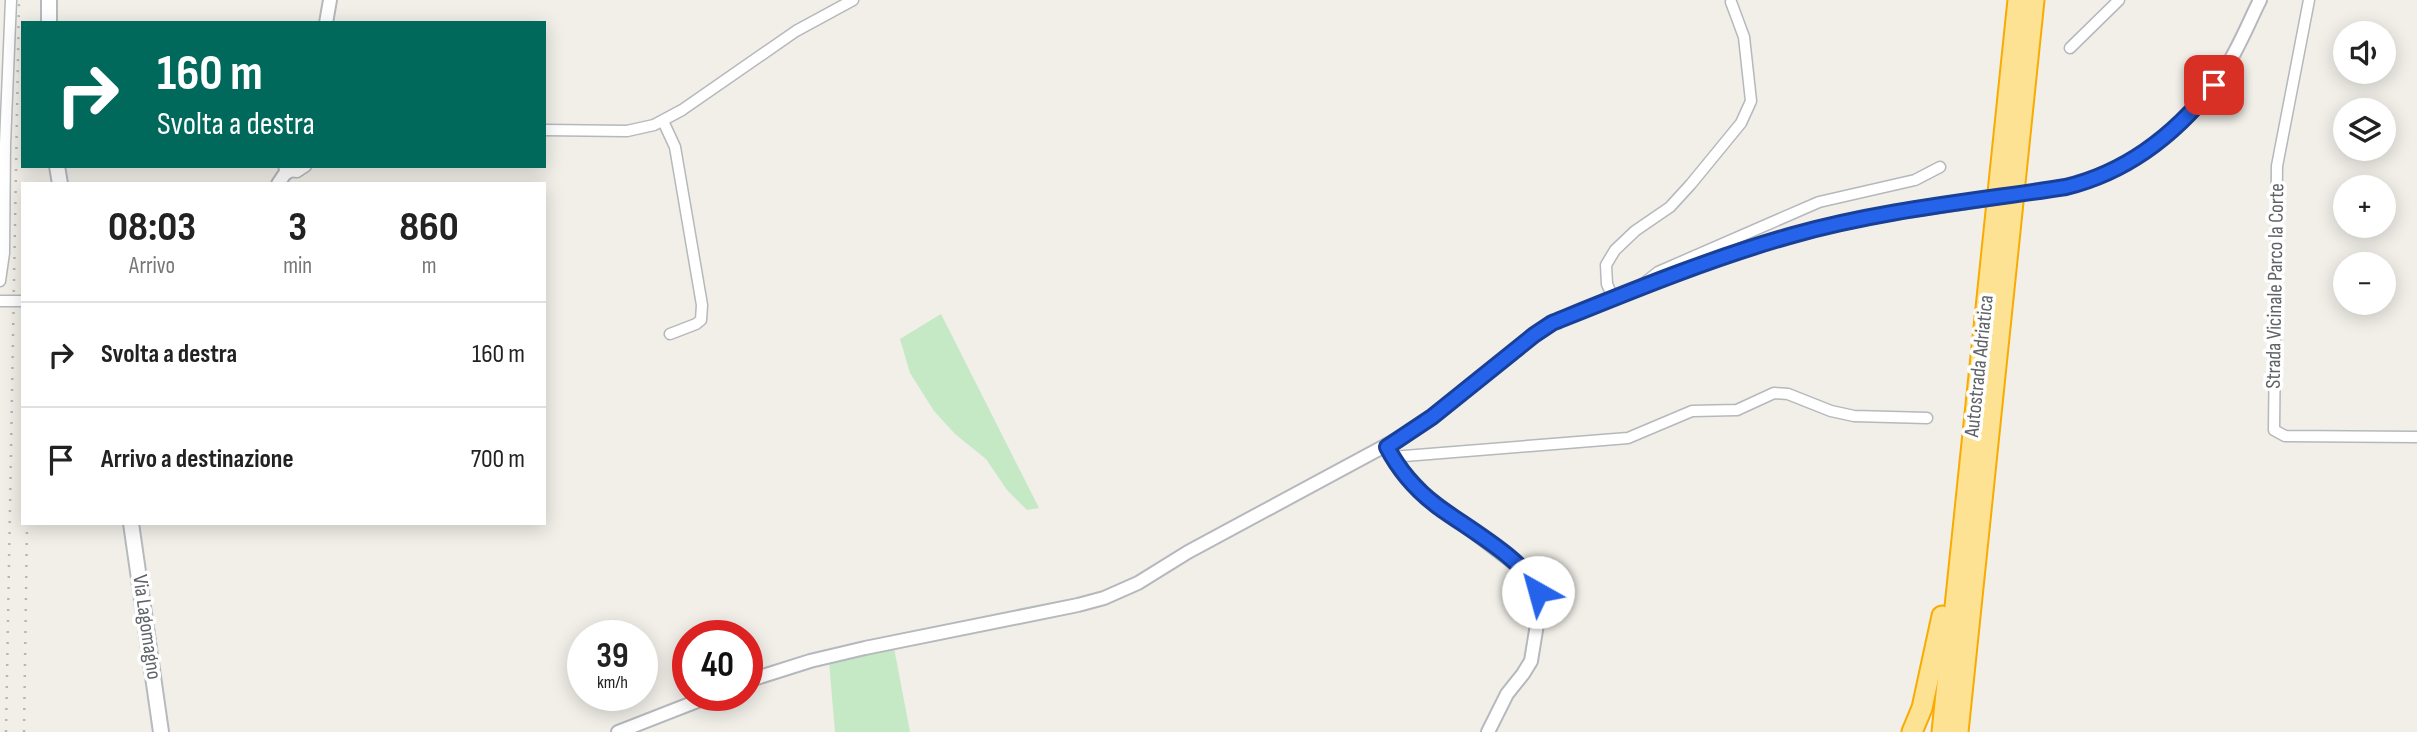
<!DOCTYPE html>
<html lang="it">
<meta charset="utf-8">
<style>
:root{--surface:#fff;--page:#f6f6f6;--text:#222;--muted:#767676;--line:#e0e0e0}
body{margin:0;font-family:"Sofia Sans Condensed",sans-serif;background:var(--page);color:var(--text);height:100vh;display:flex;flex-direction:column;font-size:26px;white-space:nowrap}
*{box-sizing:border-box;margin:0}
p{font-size:23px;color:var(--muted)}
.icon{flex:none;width:38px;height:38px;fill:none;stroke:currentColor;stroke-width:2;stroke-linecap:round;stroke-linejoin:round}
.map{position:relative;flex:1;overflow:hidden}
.panel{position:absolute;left:21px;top:182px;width:525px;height:343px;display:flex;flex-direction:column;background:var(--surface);border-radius:0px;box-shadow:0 4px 18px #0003}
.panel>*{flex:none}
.banner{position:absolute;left:21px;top:21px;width:525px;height:147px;border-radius:0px;box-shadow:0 4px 18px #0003;background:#00695c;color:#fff;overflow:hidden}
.buttons{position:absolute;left:2333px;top:21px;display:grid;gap:14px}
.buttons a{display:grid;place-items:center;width:63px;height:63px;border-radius:50%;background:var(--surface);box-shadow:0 4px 18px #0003;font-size:35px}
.speed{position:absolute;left:567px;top:620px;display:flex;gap:14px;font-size:35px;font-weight:700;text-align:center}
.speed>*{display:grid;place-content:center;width:91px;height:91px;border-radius:50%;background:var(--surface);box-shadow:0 4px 18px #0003;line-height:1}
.speed small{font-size:18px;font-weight:400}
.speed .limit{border:10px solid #d22;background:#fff;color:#111}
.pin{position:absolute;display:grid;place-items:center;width:60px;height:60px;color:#fff;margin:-30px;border-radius:14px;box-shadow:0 4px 10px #0006}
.me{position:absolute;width:77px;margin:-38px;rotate:322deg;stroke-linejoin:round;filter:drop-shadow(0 0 5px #0008)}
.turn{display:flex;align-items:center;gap:24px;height:147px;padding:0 21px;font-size:32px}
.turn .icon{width:91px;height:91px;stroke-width:2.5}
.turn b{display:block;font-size:49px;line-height:60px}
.eta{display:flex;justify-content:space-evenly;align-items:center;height:119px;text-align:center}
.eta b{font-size:42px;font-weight:700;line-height:49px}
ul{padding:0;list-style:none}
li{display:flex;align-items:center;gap:21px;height:105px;padding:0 21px;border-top:2px solid var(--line)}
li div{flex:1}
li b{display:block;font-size:26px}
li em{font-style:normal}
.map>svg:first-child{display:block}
.green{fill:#c5e8c5}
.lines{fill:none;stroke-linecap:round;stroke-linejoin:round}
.minor-casing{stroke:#b5b8bc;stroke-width:13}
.tertiary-casing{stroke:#b5b8bc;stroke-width:16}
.secondary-casing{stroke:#b6babf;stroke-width:18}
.motorway-casing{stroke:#f9ab00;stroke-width:23}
.minor{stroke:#fff;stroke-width:10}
.tertiary{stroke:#fff;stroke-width:12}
.secondary{stroke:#fff;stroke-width:14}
.motorway{stroke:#fde293;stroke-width:19}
.rail{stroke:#b6b7b8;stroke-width:2.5;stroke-dasharray:2 9;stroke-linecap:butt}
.minor-bridge-casing{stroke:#b5b8bc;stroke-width:13;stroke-linecap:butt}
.tertiary-bridge-casing{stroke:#b5b8bc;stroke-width:16;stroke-linecap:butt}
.minor-bridge{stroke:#fff;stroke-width:10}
.tertiary-bridge{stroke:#fff;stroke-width:12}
.route-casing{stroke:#184099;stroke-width:18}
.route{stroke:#2563eb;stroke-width:12}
.labels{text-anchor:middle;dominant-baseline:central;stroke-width:7;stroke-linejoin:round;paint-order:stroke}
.street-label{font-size:21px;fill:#5f6368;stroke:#fff}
</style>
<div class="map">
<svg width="2417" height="732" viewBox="0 0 2417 732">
<rect width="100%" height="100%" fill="#f1efe8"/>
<!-- green -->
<g class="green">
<polygon points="941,314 1039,508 1027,510 1007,490 986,459 955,434 934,411 910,373 900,339"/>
<polygon points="894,648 910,732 835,732 829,661"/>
</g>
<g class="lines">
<!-- minor casing -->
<g class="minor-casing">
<g id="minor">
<polyline points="2309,0 2277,166 2274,430 2285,436 2417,437"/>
<polyline points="2070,48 2119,0"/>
<polyline points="663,121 675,147 702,305 701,320 696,324 670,334"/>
<polyline points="544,130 627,131 654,125 682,110 796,31 853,0"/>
<polyline points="288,171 297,172 306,166"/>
<polyline points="0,281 4,253 5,144 11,0"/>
<polyline points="1643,284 1658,272 1819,202 1915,180 1940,167"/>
<polyline points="1614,300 1607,284 1606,265 1615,250 1635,231 1670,207 1691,184 1741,123 1751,101 1744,37 1731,2"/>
<polyline points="1392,457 1628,438 1692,411 1737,410 1774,393 1788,394 1831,411 1854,416 1927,418"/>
</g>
</g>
<!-- tertiary casing -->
<g class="tertiary-casing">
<g id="tertiary">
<polyline points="326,23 330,0"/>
<polyline points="278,184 290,166"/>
<path d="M2045,190C2120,178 2182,135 2223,72C2238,50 2248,24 2260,0"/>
<polyline points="1387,447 1396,464 1424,494 1523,570 1537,587 1540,606 1531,661 1523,674 1507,694 1488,732"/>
<path d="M747,681L810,661L865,648L1078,605L1104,598L1138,583L1188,552L1407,434L1432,417L1534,335L1552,323C1631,291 1711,258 1792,235C1852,218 1914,210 1975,201"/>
<polyline points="618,732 713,695"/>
</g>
</g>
<!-- secondary casing -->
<g class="secondary-casing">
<g id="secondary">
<polyline points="49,23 49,0"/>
<polyline points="57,166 60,184"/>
<polyline points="286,166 288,171"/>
<polyline points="131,523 161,732"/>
</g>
</g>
<!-- motorway casing -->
<g class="motorway-casing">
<g id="motorway">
<polyline points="1912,732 1922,708 1942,616"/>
<polyline points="1942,732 2018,0"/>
<polyline points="1958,732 2034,0"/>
</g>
</g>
<!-- minor -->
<use href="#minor" class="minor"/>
<!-- tertiary -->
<use href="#tertiary" class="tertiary"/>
<!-- secondary -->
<use href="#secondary" class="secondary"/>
<!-- motorway -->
<use href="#motorway" class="motorway"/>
<!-- rail -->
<g class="rail">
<polyline points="6,732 19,0"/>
<polyline points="24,732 27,523"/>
</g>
<!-- minor-bridge casing -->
<g class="minor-bridge-casing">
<polyline id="minor-bridge" points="0,301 23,301"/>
</g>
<!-- tertiary-bridge casing -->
<g class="tertiary-bridge-casing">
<polyline id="tertiary-bridge" points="1975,201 2045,190"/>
</g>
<!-- minor-bridge -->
<use href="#minor-bridge" class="minor-bridge"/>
<!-- tertiary-bridge -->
<use href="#tertiary-bridge" class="tertiary-bridge"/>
</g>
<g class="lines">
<!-- route casing -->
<g class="route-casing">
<path id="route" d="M1538,592C1528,561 1462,525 1436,505C1415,489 1399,470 1387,447L1432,417L1534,335L1552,323C1631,291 1711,258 1793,235C1881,210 1975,201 2066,187C2127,172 2175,135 2214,85"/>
</g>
<!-- route -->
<use href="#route" class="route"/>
</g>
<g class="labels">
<!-- street labels -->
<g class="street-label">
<text transform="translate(2275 286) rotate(-89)">Strada Vicinale Parco la Corte</text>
<text transform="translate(1979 366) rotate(-84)">Autostrada Adriatica</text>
<text transform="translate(147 627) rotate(82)">Via Lagomagno</text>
</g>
</g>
</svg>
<div class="buttons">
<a><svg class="icon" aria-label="sound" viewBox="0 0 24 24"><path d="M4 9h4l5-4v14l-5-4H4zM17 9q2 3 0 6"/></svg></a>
<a><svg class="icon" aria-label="layers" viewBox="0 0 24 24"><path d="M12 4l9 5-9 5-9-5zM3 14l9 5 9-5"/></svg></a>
<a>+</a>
<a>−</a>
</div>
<div class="speed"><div>39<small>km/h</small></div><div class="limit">40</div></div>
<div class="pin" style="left:2214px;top:85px;background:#d93025"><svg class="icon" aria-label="arrive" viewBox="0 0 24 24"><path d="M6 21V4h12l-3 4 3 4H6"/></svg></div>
<svg class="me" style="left:1538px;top:592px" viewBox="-20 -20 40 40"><circle r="19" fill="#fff"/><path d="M0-13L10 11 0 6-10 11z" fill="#2563eb"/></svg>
<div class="banner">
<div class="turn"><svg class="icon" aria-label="right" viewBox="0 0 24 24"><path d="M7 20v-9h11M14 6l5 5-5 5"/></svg><div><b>160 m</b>Svolta a destra</div></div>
</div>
<section class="panel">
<div class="eta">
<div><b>08:03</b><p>Arrivo</p></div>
<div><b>3</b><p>min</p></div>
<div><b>860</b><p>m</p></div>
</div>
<ul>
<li><svg class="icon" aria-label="right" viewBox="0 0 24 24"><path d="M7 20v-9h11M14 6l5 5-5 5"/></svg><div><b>Svolta a destra</b></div><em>160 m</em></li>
<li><svg class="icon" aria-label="arrive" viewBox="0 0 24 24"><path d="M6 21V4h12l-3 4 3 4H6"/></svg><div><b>Arrivo a destinazione</b></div><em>700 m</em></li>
</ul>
</section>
</div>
